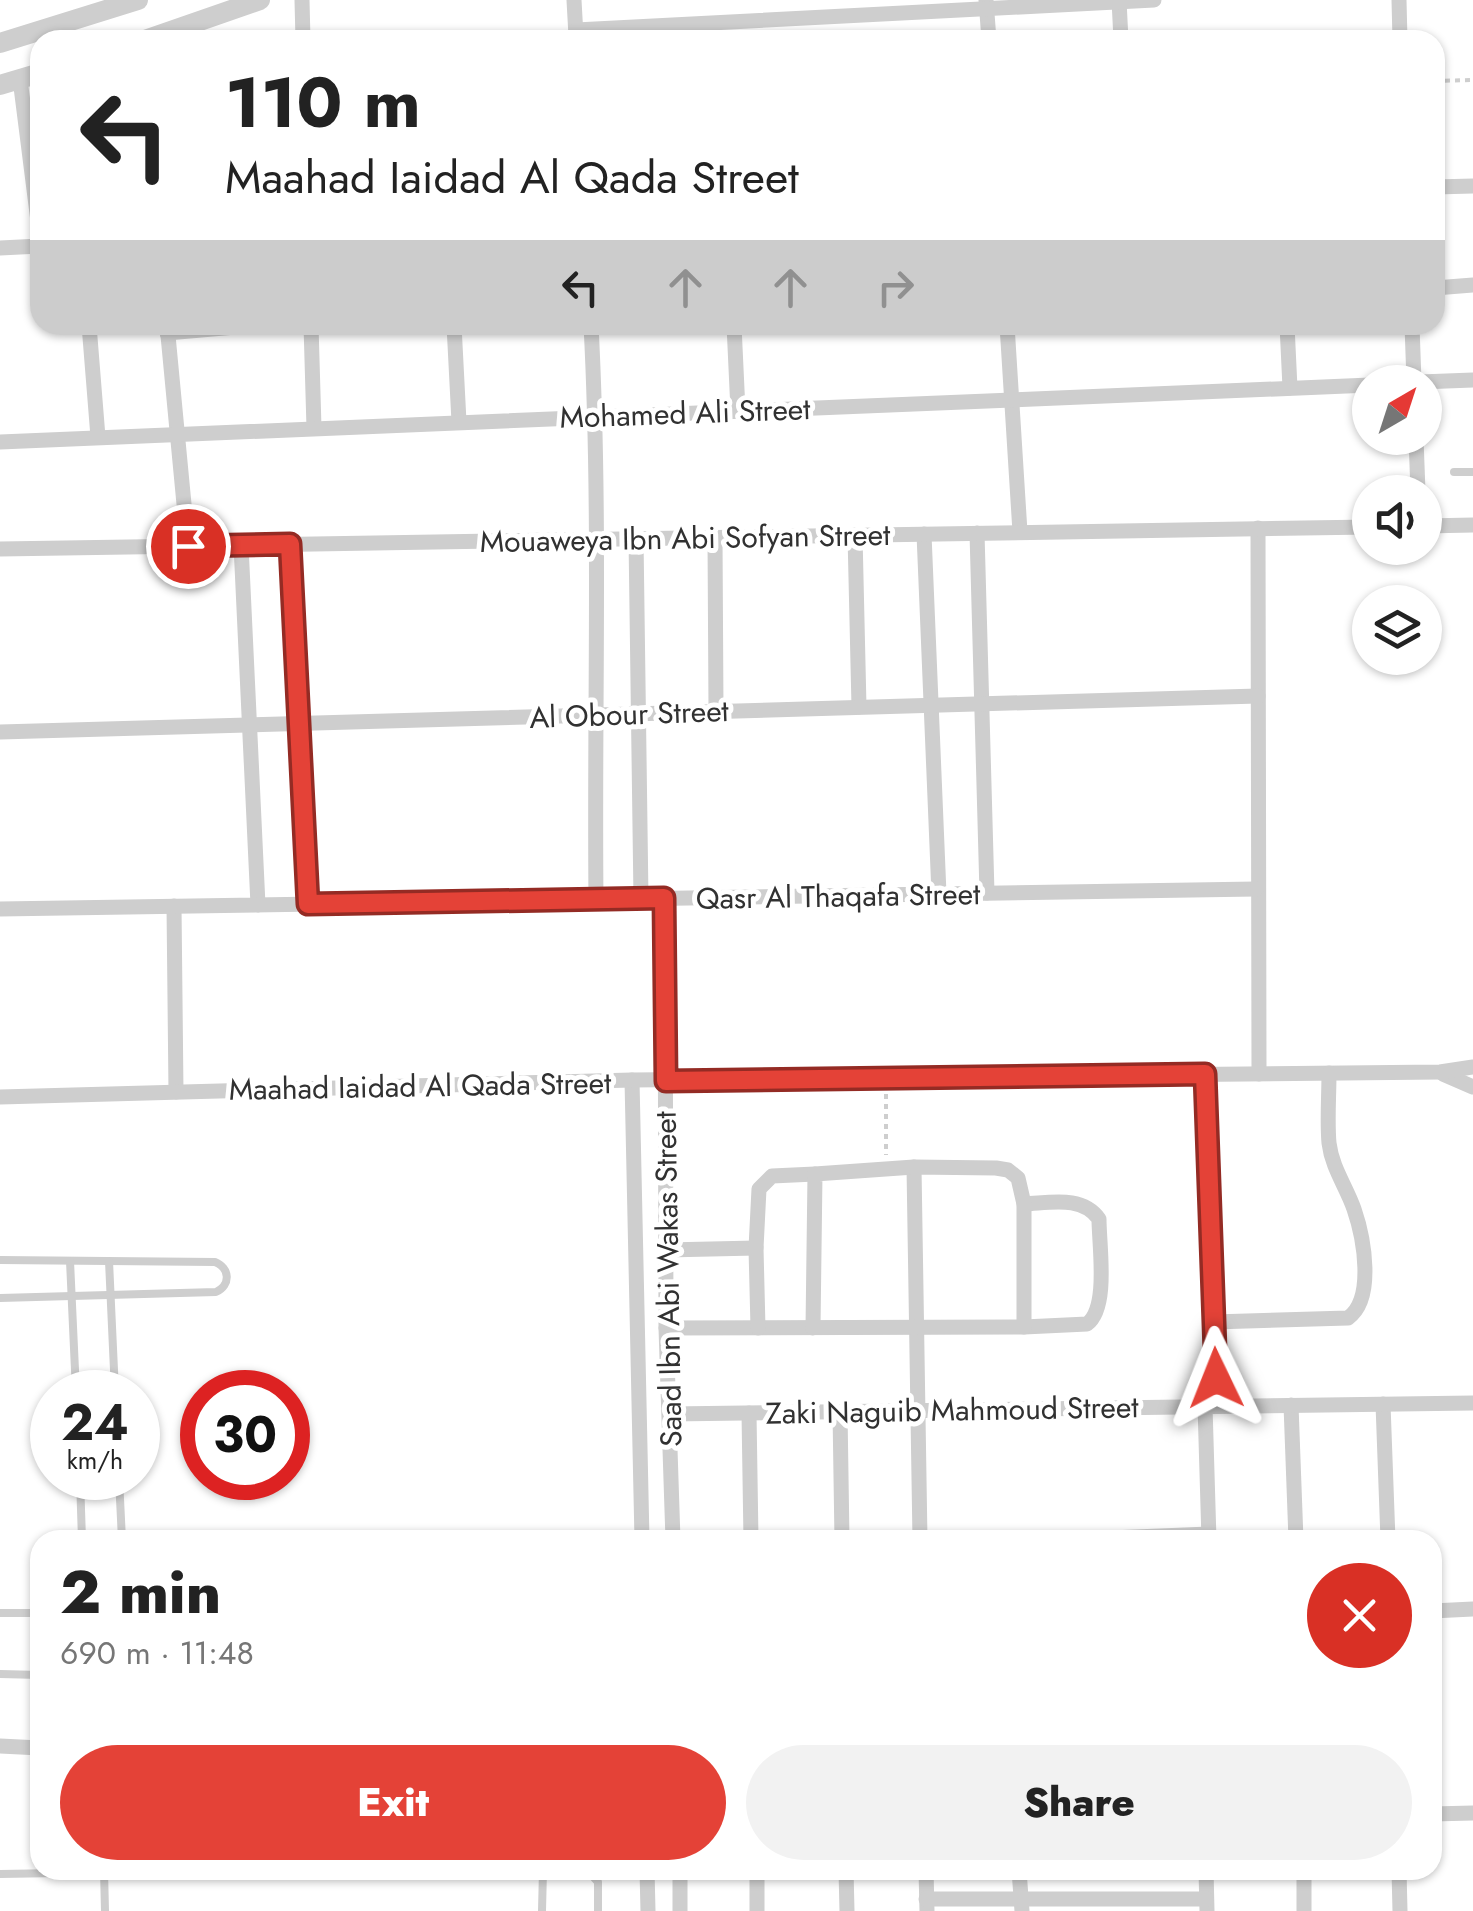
<!DOCTYPE html>
<meta charset="utf-8">
<style>
:root{--surface:#fff;--page:#f2f2f2;--text:#222;--muted:#767676;--accent:#e44237}
body{margin:0;font-family:Jost,sans-serif;background:var(--page);color:var(--text);height:100vh;display:flex;flex-direction:column;font-size:38px;white-space:nowrap}
*{box-sizing:border-box;margin:0}
p{font-size:32px;color:var(--muted)}
.icon{flex:none;width:55px;height:55px;fill:none;stroke:currentColor;stroke-width:2;stroke-linecap:round;stroke-linejoin:round}
.map{position:relative;flex:1;overflow:hidden}
.details{position:absolute;left:30px;top:1530px;width:1412px;height:350px;display:flex;flex-direction:column;background:var(--surface);border-radius:30px;box-shadow:0 2px 8px #0004}
.details>*{flex:none}
.top-card{position:absolute;left:30px;top:30px;width:1415px;height:305px;border-radius:30px;box-shadow:0 2px 8px #0004;background:#fff;color:var(--text);overflow:hidden}
.needle{width:65px;rotate:39deg}
.tools{position:absolute;left:1352px;top:365px;display:grid;gap:20px}
.tools a{display:grid;place-items:center;width:90px;height:90px;border-radius:50%;background:var(--surface);box-shadow:0 2px 8px #0004;font-size:50px}
.speed{position:absolute;left:30px;top:1370px;display:flex;gap:20px;font-size:50px;font-weight:700;text-align:center}
.speed>*{display:grid;place-content:center;width:130px;height:130px;border-radius:50%;background:var(--surface);box-shadow:0 2px 8px #0004;line-height:1}
.speed small{font-size:25px;font-weight:400}
.speed .limit{border:15px solid #d22;background:#fff;color:#111}
.pin{position:absolute;display:grid;place-items:center;width:85px;height:85px;color:#fff;margin:-42px;border:5px solid #fff;border-radius:50%;box-shadow:0 2px 10px #0007}
.me{position:absolute;width:110px;margin:-55px;rotate:358deg;stroke-linejoin:round;filter:drop-shadow(0 0 8px #0008)}
.turn{display:flex;align-items:center;gap:35px;height:210px;padding:0 30px;font-size:45px}
.turn .icon{width:130px;height:130px;stroke-width:2.5}
.turn b{display:block;font-size:70px;line-height:85px}
.lanes{display:flex;align-items:center;height:95px;padding:0 30px;background:#0003;justify-content:center;gap:50px;direction:ltr}
.lanes .off{opacity:.35}
.round{display:grid;place-items:center;flex:none;width:105px;height:105px;border-radius:52px;background:var(--page)}
.summary{display:flex;align-items:center;justify-content:space-between;height:170px;padding:0 30px}
h1{font-size:60px;font-weight:800;line-height:75px}
.cta{display:flex;gap:20px;margin-top:auto;padding:20px 30px}
.cta a{flex:1;height:115px;border-radius:60px;background:var(--accent);color:#fff;font-size:40px;font-weight:800;line-height:115px;text-align:center}
.cta a+a{background:var(--page);color:var(--text)}
.map>svg:first-child{display:block}
.lines{fill:none;stroke-linecap:round;stroke-linejoin:round}
.path{stroke:#cecece;stroke-width:4;stroke-dasharray:5 5;stroke-linecap:butt}
.service{stroke:#cecece;stroke-width:8}
.minor{stroke:#cecece;stroke-width:15}
.tertiary{stroke:#cecece;stroke-width:20}
.route-casing{stroke:#942b24;stroke-width:25}
.route{stroke:#e44237;stroke-width:18}
.labels{text-anchor:middle;dominant-baseline:central;stroke-width:10;stroke-linejoin:round;paint-order:stroke}
.street-label{font-size:30px;fill:#313131;stroke:#fff}
</style>
<div class="map">
<svg width="1473" height="1911" viewBox="0 0 1473 1911">
<rect width="100%" height="100%" fill="#fff"/>
<g class="lines">
<!-- path -->
<g class="path">
<polyline points="1435,81 1473,80"/>
<polyline points="886,1094 886,1155"/>
</g>
<!-- service -->
<g class="service">
<polyline points="1454,472 1473,472"/>
<path d="M0,1260L215,1262C230,1268 231,1285 216,1292L0,1298"/>
<polyline points="70,1261 76,1392"/>
<polyline points="109,1261 115,1392"/>
<polyline points="80,1478 82,1540"/>
<polyline points="119,1478 122,1540"/>
<polyline points="0,1613 40,1613"/>
<polyline points="0,1674 40,1675"/>
<polyline points="104,1870 105,1911"/>
<polyline points="587,1870 598,1882 598,1911"/>
<polyline points="0,1874 237,1870"/>
<polyline points="542,1911 543,1870"/>
</g>
<!-- minor -->
<g class="minor">
<polyline points="302,0 303,40"/>
<polyline points="574,0 576,36"/>
<polyline points="986,0 989,40"/>
<polyline points="1119,0 1121,40"/>
<polyline points="1399,0 1400,40"/>
<polyline points="576,30 1154,0"/>
<polyline points="20,79 40,237"/>
<polyline points="1435,187 1473,186"/>
<polyline points="0,248 40,246"/>
<polyline points="1435,288 1473,285"/>
<polyline points="89,325 98,437"/>
<polyline points="167,325 188,546"/>
<polyline points="311,325 314,428"/>
<polyline points="454,325 459,422"/>
<path d="M591,325C601,516 594,708 596,899"/>
<polyline points="734,325 738,411"/>
<polyline points="1007,325 1020,532"/>
<polyline points="1287,325 1290,388"/>
<polyline points="1412,325 1414,382"/>
<polyline points="167,333 259,325"/>
<polyline points="1420,382 1473,380"/>
<polyline points="1416,438 1418,492"/>
<polyline points="0,442 1370,385"/>
<polyline points="1425,526 1473,525"/>
<polyline points="1258,528 1259,1074"/>
<polyline points="977,533 987,893"/>
<polyline points="924,534 939,894"/>
<polyline points="855,535 859,707"/>
<polyline points="715,537 716,711"/>
<polyline points="636,538 641,899"/>
<polyline points="290,544 308,904"/>
<polyline points="241,545 258,905"/>
<polyline points="0,549 1370,527"/>
<polyline points="0,732 1258,696"/>
<polyline points="665,898 666,1328 673,1540"/>
<polyline points="174,906 176,1092"/>
<polyline points="0,909 1256,889"/>
<polyline points="1205,1074 1216,1406"/>
<polyline points="1443,1074 1473,1087"/>
<polyline points="632,1080 642,1540"/>
<polyline points="0,1097 632,1080 1440,1072 1473,1067"/>
<polyline points="914,1167 920,1540"/>
<polyline points="666,1250 756,1248"/>
<path d="M1213,1322L1348,1318C1375,1299 1364,1238 1354,1209C1346,1186 1332,1168 1329,1143C1327,1121 1329,1096 1329,1073"/>
<path d="M666,1328L1024,1327L1087,1324C1109,1308 1099,1246 1099,1219C1082,1195 1050,1203 1024,1204"/>
<polyline points="758,1328 756,1248 759,1189 772,1176 815,1174"/>
<polyline points="813,1328 815,1174 914,1167 996,1168 1008,1170 1018,1178 1024,1204 1024,1327"/>
<polyline points="1383,1404 1388,1540"/>
<polyline points="1291,1405 1296,1540"/>
<polyline points="1205,1406 1209,1540"/>
<polyline points="840,1412 842,1540"/>
<polyline points="749,1413 751,1540"/>
<polyline points="670,1414 1473,1403"/>
<polyline points="1061,1540 1209,1534"/>
<polyline points="1432,1611 1473,1609"/>
<polyline points="0,1746 40,1748"/>
<polyline points="1432,1814 1473,1813"/>
<polyline points="647,1870 648,1911"/>
<polyline points="680,1870 680,1911"/>
<polyline points="757,1870 757,1911"/>
<polyline points="846,1870 847,1911"/>
<polyline points="926,1870 927,1911"/>
<polyline points="1019,1870 1022,1911"/>
<polyline points="1206,1870 1207,1911"/>
<polyline points="1304,1870 1304,1911"/>
<polyline points="1399,1870 1400,1911"/>
<polyline points="926,1899 1206,1899"/>
</g>
<!-- tertiary -->
<g class="tertiary">
<polyline points="145,40 260,0"/>
<polyline points="0,43 138,0"/>
<polyline points="0,85 40,73"/>
</g>
</g>
<g class="lines">
<!-- route casing -->
<g class="route-casing">
<polyline id="route" points="188,546 290,544 308,904 664,898 666,1081 1205,1074 1216,1378"/>
</g>
<!-- route -->
<use href="#route" class="route"/>
</g>
<g class="labels">
<!-- street labels -->
<g class="street-label">
<text transform="translate(685 413) rotate(-2)">Mohamed Ali Street</text>
<text transform="translate(685 538) rotate(-1)">Mouaweya Ibn Abi Sofyan Street</text>
<text transform="translate(629 714) rotate(-2)">Al Obour Street</text>
<text transform="translate(838 896) rotate(-1)">Qasr Al Thaqafa Street</text>
<text transform="translate(420 1086) rotate(-1)">Maahad Iaidad Al Qada Street</text>
<text transform="translate(668 1279) rotate(-91)">Saad Ibn Abi Wakas Street</text>
<text transform="translate(952 1410) rotate(-1)">Zaki Naguib Mahmoud Street</text>
</g>
</g>
</svg>
<div class="tools">
<a><svg class="needle" viewBox="-14 -14 28 28"><path d="M0-13l5 13h-10z" fill="#e53935"/><path d="M0 13l5-13h-10z" fill="#767676"/></svg></a>
<a><svg class="icon" aria-label="sound" viewBox="0 0 24 24"><path d="M4 9h4l5-4v14l-5-4H4zM17 9q2 3 0 6"/></svg></a>
<a><svg class="icon" aria-label="layers" viewBox="0 0 24 24"><path d="M12 4l9 5-9 5-9-5zM3 14l9 5 9-5"/></svg></a>
</div>
<div class="speed"><div>24<small>km/h</small></div><div class="limit">30</div></div>
<div class="pin" style="left:188px;top:546px;background:#d93025"><svg class="icon" aria-label="arrive" viewBox="0 0 24 24"><path d="M6 21V4h12l-3 4 3 4H6"/></svg></div>
<svg class="me" style="left:1216px;top:1378px" viewBox="-20 -20 40 40"><path d="M0-17L14 15 0 8-14 15z" fill="#e44237" stroke="#fff" stroke-width="4"/></svg>
<div class="top-card">
<div class="turn"><svg class="icon" aria-label="left" viewBox="0 0 24 24"><path d="M17 20v-9H6M10 6l-5 5 5 5"/></svg><div><b>110 m</b>Maahad Iaidad Al Qada Street</div></div>
<div class="lanes"><svg class="icon" aria-label="left" viewBox="0 0 24 24"><path d="M17 20v-9H6M10 6l-5 5 5 5"/></svg><svg class="icon off" aria-label="ahead" viewBox="0 0 24 24"><path d="M12 20V5M6 11l6-6 6 6"/></svg><svg class="icon off" aria-label="ahead" viewBox="0 0 24 24"><path d="M12 20V5M6 11l6-6 6 6"/></svg><svg class="icon off" aria-label="right" viewBox="0 0 24 24"><path d="M7 20v-9h11M14 6l5 5-5 5"/></svg></div>
</div>
<section class="details">
<div class="summary"><div><h1>2 min</h1><p>690 m · 11:48</p></div><a class="round" style="background:#d93025;color:#fff"><svg class="icon" aria-label="close" viewBox="0 0 24 24"><path d="M6 6l12 12M18 6L6 18"/></svg></a></div>
<div class="cta"><a>Exit</a><a>Share</a></div>
</section>
</div>
